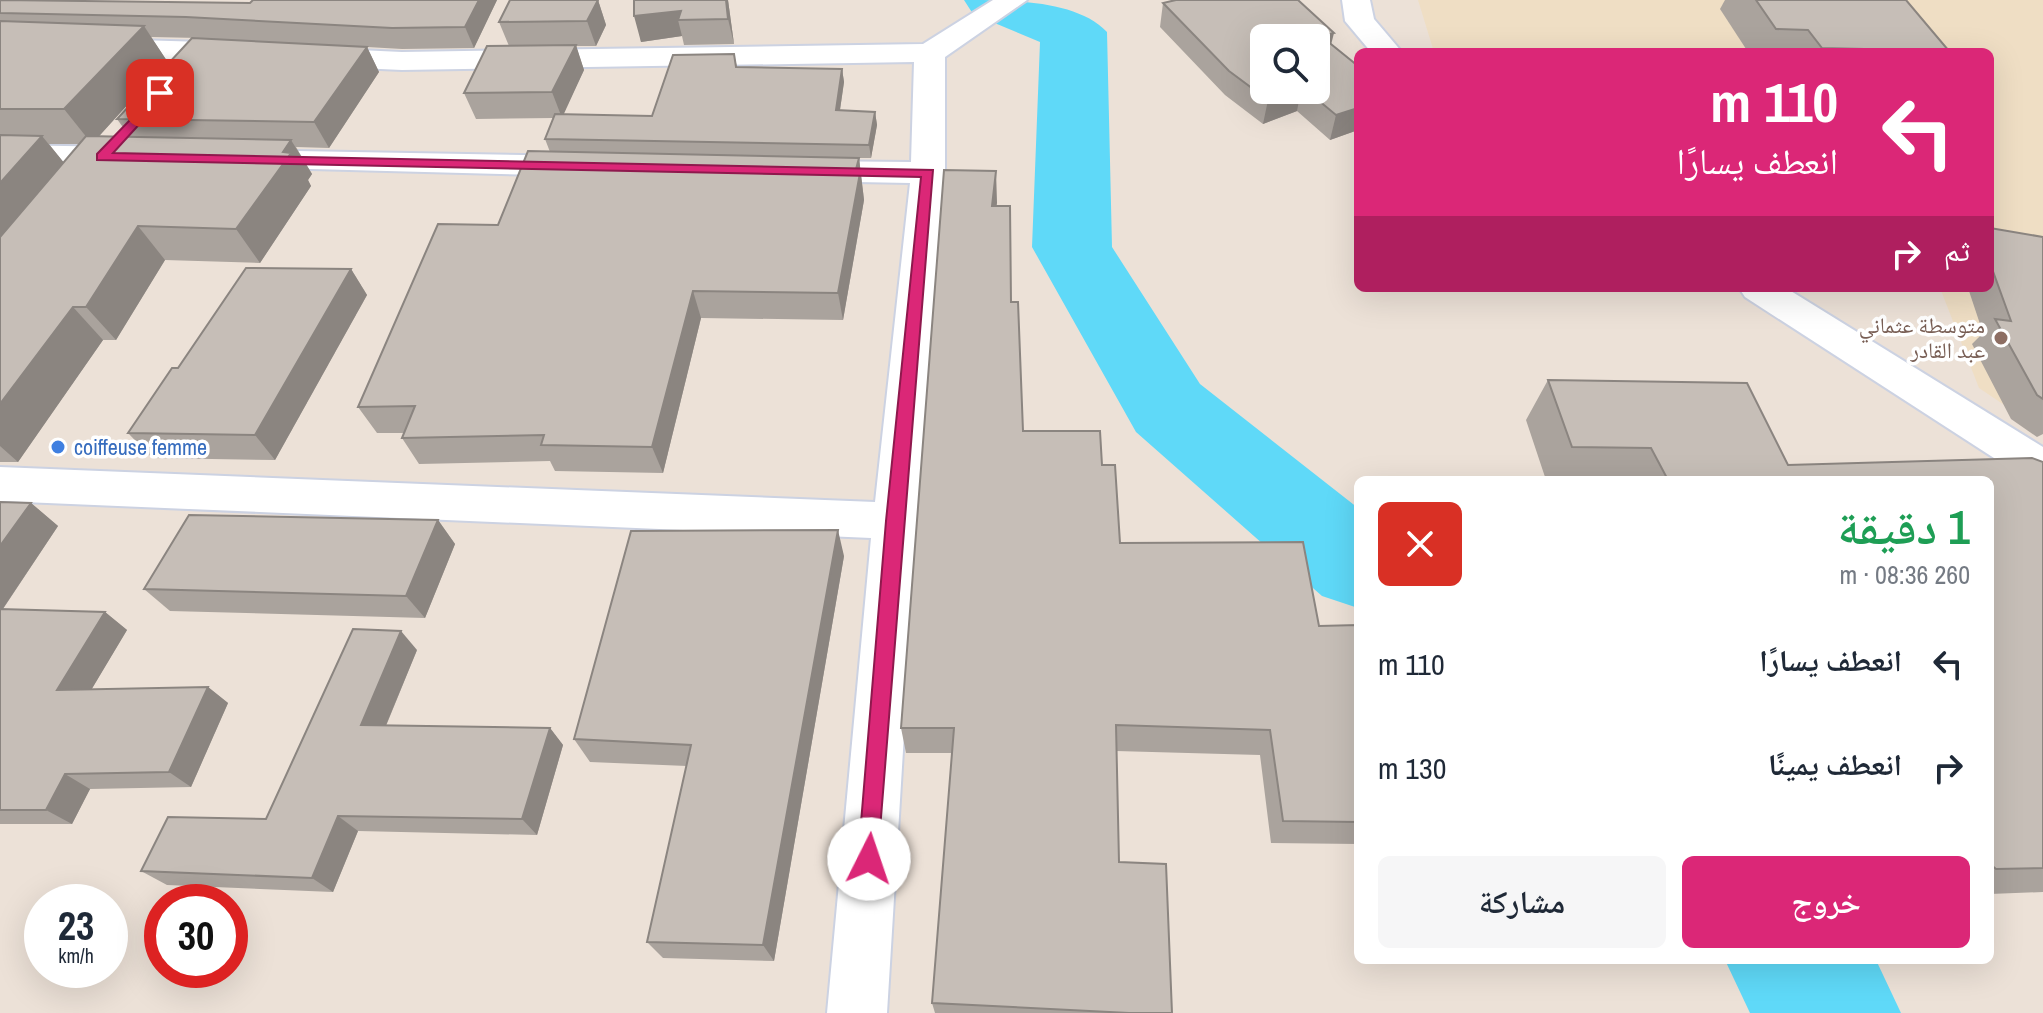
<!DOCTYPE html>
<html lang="ar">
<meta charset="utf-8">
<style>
:root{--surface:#fff;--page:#f6f6f7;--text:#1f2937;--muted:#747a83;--accent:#db2777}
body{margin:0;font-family:"Archivo Narrow","Noto Naskh Arabic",sans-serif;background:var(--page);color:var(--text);direction:rtl;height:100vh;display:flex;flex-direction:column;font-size:30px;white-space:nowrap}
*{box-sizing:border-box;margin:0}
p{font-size:26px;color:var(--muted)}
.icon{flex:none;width:44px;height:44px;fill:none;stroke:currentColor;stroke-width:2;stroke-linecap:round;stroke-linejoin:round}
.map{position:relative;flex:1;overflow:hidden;direction:ltr}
.side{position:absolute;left:1354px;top:476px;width:640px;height:488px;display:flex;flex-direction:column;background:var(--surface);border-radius:12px;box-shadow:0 8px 32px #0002;direction:rtl}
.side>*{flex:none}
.banner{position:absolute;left:1354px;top:48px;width:640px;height:244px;border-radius:12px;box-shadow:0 8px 32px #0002;direction:rtl;background:#db2777;color:#fff;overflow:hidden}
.controls{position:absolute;left:1250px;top:24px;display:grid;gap:16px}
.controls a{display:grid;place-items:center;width:80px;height:80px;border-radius:12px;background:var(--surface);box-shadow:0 8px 32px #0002;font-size:40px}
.speed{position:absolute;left:24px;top:884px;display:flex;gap:16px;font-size:40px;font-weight:700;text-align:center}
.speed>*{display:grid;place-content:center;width:104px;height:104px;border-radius:50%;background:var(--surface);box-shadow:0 8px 32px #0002;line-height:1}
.speed small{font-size:20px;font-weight:400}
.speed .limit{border:12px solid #d22;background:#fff;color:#111}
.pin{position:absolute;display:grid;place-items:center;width:68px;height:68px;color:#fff;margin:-34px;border-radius:16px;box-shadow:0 4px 12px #0006}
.me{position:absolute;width:88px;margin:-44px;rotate:4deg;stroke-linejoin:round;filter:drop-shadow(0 0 6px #0008)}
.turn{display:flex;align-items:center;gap:28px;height:168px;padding:0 24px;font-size:36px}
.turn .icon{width:104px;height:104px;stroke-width:2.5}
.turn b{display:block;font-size:56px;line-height:68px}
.then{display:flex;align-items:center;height:76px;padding:0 24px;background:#0003;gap:16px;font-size:30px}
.round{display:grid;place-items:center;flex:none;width:84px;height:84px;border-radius:12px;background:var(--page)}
.head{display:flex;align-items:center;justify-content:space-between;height:136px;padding:0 24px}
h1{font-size:48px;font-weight:600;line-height:60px;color:#1e9e55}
.button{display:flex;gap:16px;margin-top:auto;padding:16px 24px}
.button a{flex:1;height:92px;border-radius:12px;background:var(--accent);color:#fff;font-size:32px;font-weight:600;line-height:92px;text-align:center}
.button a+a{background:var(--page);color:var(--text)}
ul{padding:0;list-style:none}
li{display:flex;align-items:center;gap:24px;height:104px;padding:0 24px}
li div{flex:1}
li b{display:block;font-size:30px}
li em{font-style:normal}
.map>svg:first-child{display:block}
.education{fill:#efdec4}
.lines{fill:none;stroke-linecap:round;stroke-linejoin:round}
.river{fill:#5fd9f8;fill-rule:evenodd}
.street-casing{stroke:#ccd2e2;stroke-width:4}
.secondary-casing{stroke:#ccd2e2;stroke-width:4}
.street{fill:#fff;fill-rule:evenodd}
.secondary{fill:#fff;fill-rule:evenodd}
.wall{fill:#aaa39d;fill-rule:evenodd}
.shaded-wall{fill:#8b8580}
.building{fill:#c6beb7;stroke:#8b8580;stroke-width:2}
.route{fill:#db2777;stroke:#8e194d;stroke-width:2}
.education-dot{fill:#8d6e63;stroke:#fff;stroke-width:3}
.shop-dot{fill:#3f7fe0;stroke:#fff;stroke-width:3}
.labels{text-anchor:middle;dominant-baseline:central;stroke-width:7;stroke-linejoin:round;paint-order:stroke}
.education-label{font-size:22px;fill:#785e54;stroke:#fff;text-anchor:end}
.shop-label{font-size:22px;fill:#366cbe;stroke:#fff;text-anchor:start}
</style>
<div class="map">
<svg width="2043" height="1013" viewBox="0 0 2043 1013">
<rect width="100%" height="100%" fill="#ece1d7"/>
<!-- education -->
<polygon class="education" points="1418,0 2043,0 2043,431 1979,388 1940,288 1990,288 1990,52 1434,52"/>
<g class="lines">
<!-- river -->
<g class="river">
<path d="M964,0C1010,0 1077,0 1107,32L1112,247L1200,384L1358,508V608L1322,596L1136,432L1032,247L1040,42L973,14Z"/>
<polygon points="1725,960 1876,960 1901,1013 1750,1013"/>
</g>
<!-- street casing -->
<g class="street-casing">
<g id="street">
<polygon points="993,0 1027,0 945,57 945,173 917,521 887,1013 827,1013 871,538 0,501 0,467 875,502 910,183 802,181 790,178 785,171 790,164 802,161 911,162 914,62 402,70 315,66 304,63 300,57 304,51 315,48 402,52 923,44"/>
<polygon points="0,36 239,43 250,46 254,52 250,58 239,61 0,54"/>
<polygon points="0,145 130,147 142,150 147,157 142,164 130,167 0,165"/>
<polygon points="242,150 581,156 593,159 598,166 593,173 581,176 230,167 225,160 230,153"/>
</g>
</g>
<!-- secondary casing -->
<g class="secondary-casing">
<g id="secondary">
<polygon points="1342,0 1370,0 1374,19 1402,52 1371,52 1345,21"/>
<polygon points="1739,288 1786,288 2043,447 2043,485 2028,480 1745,297"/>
</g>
</g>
<!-- street -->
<use href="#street" class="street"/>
<!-- secondary -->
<use href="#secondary" class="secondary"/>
</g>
<!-- wall -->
<g class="wall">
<path d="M0,0L250,3L497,0L474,48L402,49L367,47L379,72L329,148L296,147L312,174L308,180L311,186L260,263L165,260L116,340H103L18,462H0ZM151,37L199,38L117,119L130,137L99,136L167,61ZM49,144H80L64,163Z"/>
<polygon points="598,0 606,25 596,46 576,46 584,70 563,114 652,116 734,54 737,67 842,69 844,82 840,110 875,112 877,125 871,158 859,158 864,200 843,320 701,318 663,473 555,471 550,461 419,464 402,438 404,433 377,433 358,407 498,225 550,152 545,139 553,118 476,119 464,93 509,46 499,22"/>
<polygon points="634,0 728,0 734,44 684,45 682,36 641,42"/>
<path d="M1170,0H1298L1331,44L1358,66V130L1330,140L1297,111L1263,124L1225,95L1160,27L1163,3L1172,1ZM1316,38V90H1264Z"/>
<polygon points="1725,0 1906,0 1949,51 1948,52 1748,52 1720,9"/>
<polygon points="996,206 1011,302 1023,431 1102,465 1120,543 1319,626 1358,625 1358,844 1271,843 1260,755 1116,751 1119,862 1172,1013 935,1013 932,1003 952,753 906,753 901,728"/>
<polygon points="1990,228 2043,237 2043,434 2037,437 2011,419 1972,344 1983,333 1968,288 1990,288"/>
<polygon points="351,269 367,295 275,460 152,458 128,433 178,368"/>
<polygon points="1548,380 1788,465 2043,462 2043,892 1990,894 1990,480 1546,480 1526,420"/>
<polygon points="0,502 31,503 58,526 3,609 105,612 127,630 91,690 208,687 228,703 191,787 90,789 72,824 0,824"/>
<polygon points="438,520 455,544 425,618 170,611 144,589"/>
<polygon points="844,556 774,961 663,958 647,942 687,766 590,762 574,739"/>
<polygon points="417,650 386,726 550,728 563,745 537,835 358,831 333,892 167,885 141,871 266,819"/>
</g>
<!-- shaded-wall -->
<g class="shaded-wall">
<polygon points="479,0 497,0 474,48 465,27"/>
<polygon points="598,0 606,25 596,46 587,21"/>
<polygon points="726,0 728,0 734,44 728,19"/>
<polygon points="681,11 678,20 682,36 641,42 634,16"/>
<polygon points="144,26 167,61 92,144 64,109"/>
<polygon points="1334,33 1328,57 1321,36"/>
<polygon points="576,45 584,70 562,118 552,92"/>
<polygon points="367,47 379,72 329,148 314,122"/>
<polygon points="842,69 844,82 838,123 836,110"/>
<polygon points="1294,90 1301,90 1297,111 1263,124 1268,100"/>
<polygon points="1358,108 1358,130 1330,140 1336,115"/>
<polygon points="875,112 877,125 871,158 869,145"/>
<polygon points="42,136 70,170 0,251 0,183"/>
<polygon points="291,140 312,174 308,180 311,186 260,263 236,229"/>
<polygon points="859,158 864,200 843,320 838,293 855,173"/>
<polygon points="996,171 997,203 993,238 992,206"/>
<polygon points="138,226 165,260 116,340 86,307"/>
<polygon points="351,269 367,295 275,460 255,435"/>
<polygon points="693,291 701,318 663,473 652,447"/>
<polygon points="73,307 103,340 18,462 0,446 0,404"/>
<polygon points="31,503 58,526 0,613 0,546"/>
<polygon points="438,520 455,544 425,618 406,596"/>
<polygon points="838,530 844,556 774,961 763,945"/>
<polygon points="105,612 127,630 81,707 57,690"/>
<polygon points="401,631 417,650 379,742 361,725"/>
<polygon points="208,687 228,703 191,787 169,772"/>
<polygon points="550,728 563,745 537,835 522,819"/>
<polygon points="65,774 90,789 72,824 46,810"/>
<polygon points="338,816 358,831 333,892 312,878"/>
</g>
<!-- building -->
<g class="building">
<polygon points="0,0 250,3 253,0 479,0 465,27 392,28 186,17 0,13"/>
<polygon points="510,0 598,0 587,21 499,22"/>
<polygon points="634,0 726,0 728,19 678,20 681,11 634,16"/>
<polygon points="1176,0 1298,0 1334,33 1321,36 1358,66 1358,108 1336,115 1306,90 1316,90 1316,38 1264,38 1264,90 1294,90 1268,100 1229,71 1163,3"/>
<polygon points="1756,0 1906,0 1949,51 1822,48 1808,30 1776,29"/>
<polygon points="0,21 144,26 64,109 0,109"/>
<polygon points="192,38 367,47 314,122 117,119"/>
<polygon points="576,45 552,92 464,93 487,46"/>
<polygon points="734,54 736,67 842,69 836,110 875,112 869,145 545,139 555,114 652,116 673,55"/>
<polygon points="0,135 42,136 0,183"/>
<polygon points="86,136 291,140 283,152 291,153 236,229 138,226 86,307 73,307 0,404 0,237"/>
<polygon points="528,151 859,158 855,173 860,173 838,293 693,291 652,447 541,445 544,435 402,438 415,406 358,407 438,224 498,225"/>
<polygon points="944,170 996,171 992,206 1010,206 1011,302 1018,302 1023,431 1100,431 1102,465 1115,465 1120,543 1303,542 1319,626 1358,625 1358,822 1283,821 1270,730 1116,725 1119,862 1166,864 1172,1013 1129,1013 932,1003 954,728 901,728"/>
<polygon points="1990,228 2043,237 2043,399 2037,395 1995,319 2011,321 1990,263"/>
<polygon points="246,268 351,269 255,435 128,433 172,368 178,368"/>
<polygon points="1548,380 1747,383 1788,465 2032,458 2043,462 2043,868 1996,869 1990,864 1990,480 1668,480 1651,448 1572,447"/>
<polygon points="0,502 31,503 0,546"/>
<polygon points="189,515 438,520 406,596 144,589"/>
<polygon points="838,530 763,945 647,942 691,745 574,739 631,531"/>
<polygon points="0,609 105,612 57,690 208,687 169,772 65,774 46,810 0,810"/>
<polygon points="353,629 401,631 361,725 550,728 522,819 338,816 312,878 141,871 168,817 266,819"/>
</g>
<!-- route -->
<polygon class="route" points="160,89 165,90 165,96 113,153 933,170 877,867 869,870 861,867 858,859 886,521 921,177 97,160 97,154"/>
<!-- markers -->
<circle class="education-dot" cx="2001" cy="338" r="8"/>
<circle class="shop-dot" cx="58" cy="447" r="8"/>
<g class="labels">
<!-- education labels -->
<g class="education-label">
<text x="1985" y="325">متوسطة عثماني<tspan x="1985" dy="25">عبد القادر</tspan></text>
</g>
<!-- shop labels -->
<g class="shop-label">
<text x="74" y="447">coiffeuse femme</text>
</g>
</g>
</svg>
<div class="controls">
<a><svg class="icon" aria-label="search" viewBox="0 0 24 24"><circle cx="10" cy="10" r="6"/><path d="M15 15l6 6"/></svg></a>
</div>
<div class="speed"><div>23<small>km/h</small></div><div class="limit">30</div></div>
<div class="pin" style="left:160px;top:93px;background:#d93025"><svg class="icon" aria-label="arrive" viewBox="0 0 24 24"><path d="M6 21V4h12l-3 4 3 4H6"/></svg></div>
<svg class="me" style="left:869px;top:859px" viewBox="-20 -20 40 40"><circle r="19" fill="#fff"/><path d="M0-13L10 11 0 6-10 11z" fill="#db2777"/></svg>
<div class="banner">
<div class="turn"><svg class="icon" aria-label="left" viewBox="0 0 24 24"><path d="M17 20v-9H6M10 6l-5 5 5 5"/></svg><div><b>110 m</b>انعطف يسارًا</div></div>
<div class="then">ثم<svg class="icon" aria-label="right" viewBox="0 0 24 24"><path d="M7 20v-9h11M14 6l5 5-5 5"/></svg></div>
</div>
<section class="side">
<div class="head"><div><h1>1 دقيقة</h1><p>260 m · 08:36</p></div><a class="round" style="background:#d93025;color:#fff"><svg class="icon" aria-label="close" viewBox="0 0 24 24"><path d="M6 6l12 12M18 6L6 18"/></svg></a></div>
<ul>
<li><svg class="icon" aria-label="left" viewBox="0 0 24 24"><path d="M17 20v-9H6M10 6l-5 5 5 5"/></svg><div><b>انعطف يسارًا</b></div><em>110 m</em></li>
<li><svg class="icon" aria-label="right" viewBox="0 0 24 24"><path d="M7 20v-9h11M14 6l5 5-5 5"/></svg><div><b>انعطف يمينًا</b></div><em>130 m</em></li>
</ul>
<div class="button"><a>خروج</a><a>مشاركة</a></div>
</section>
</div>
